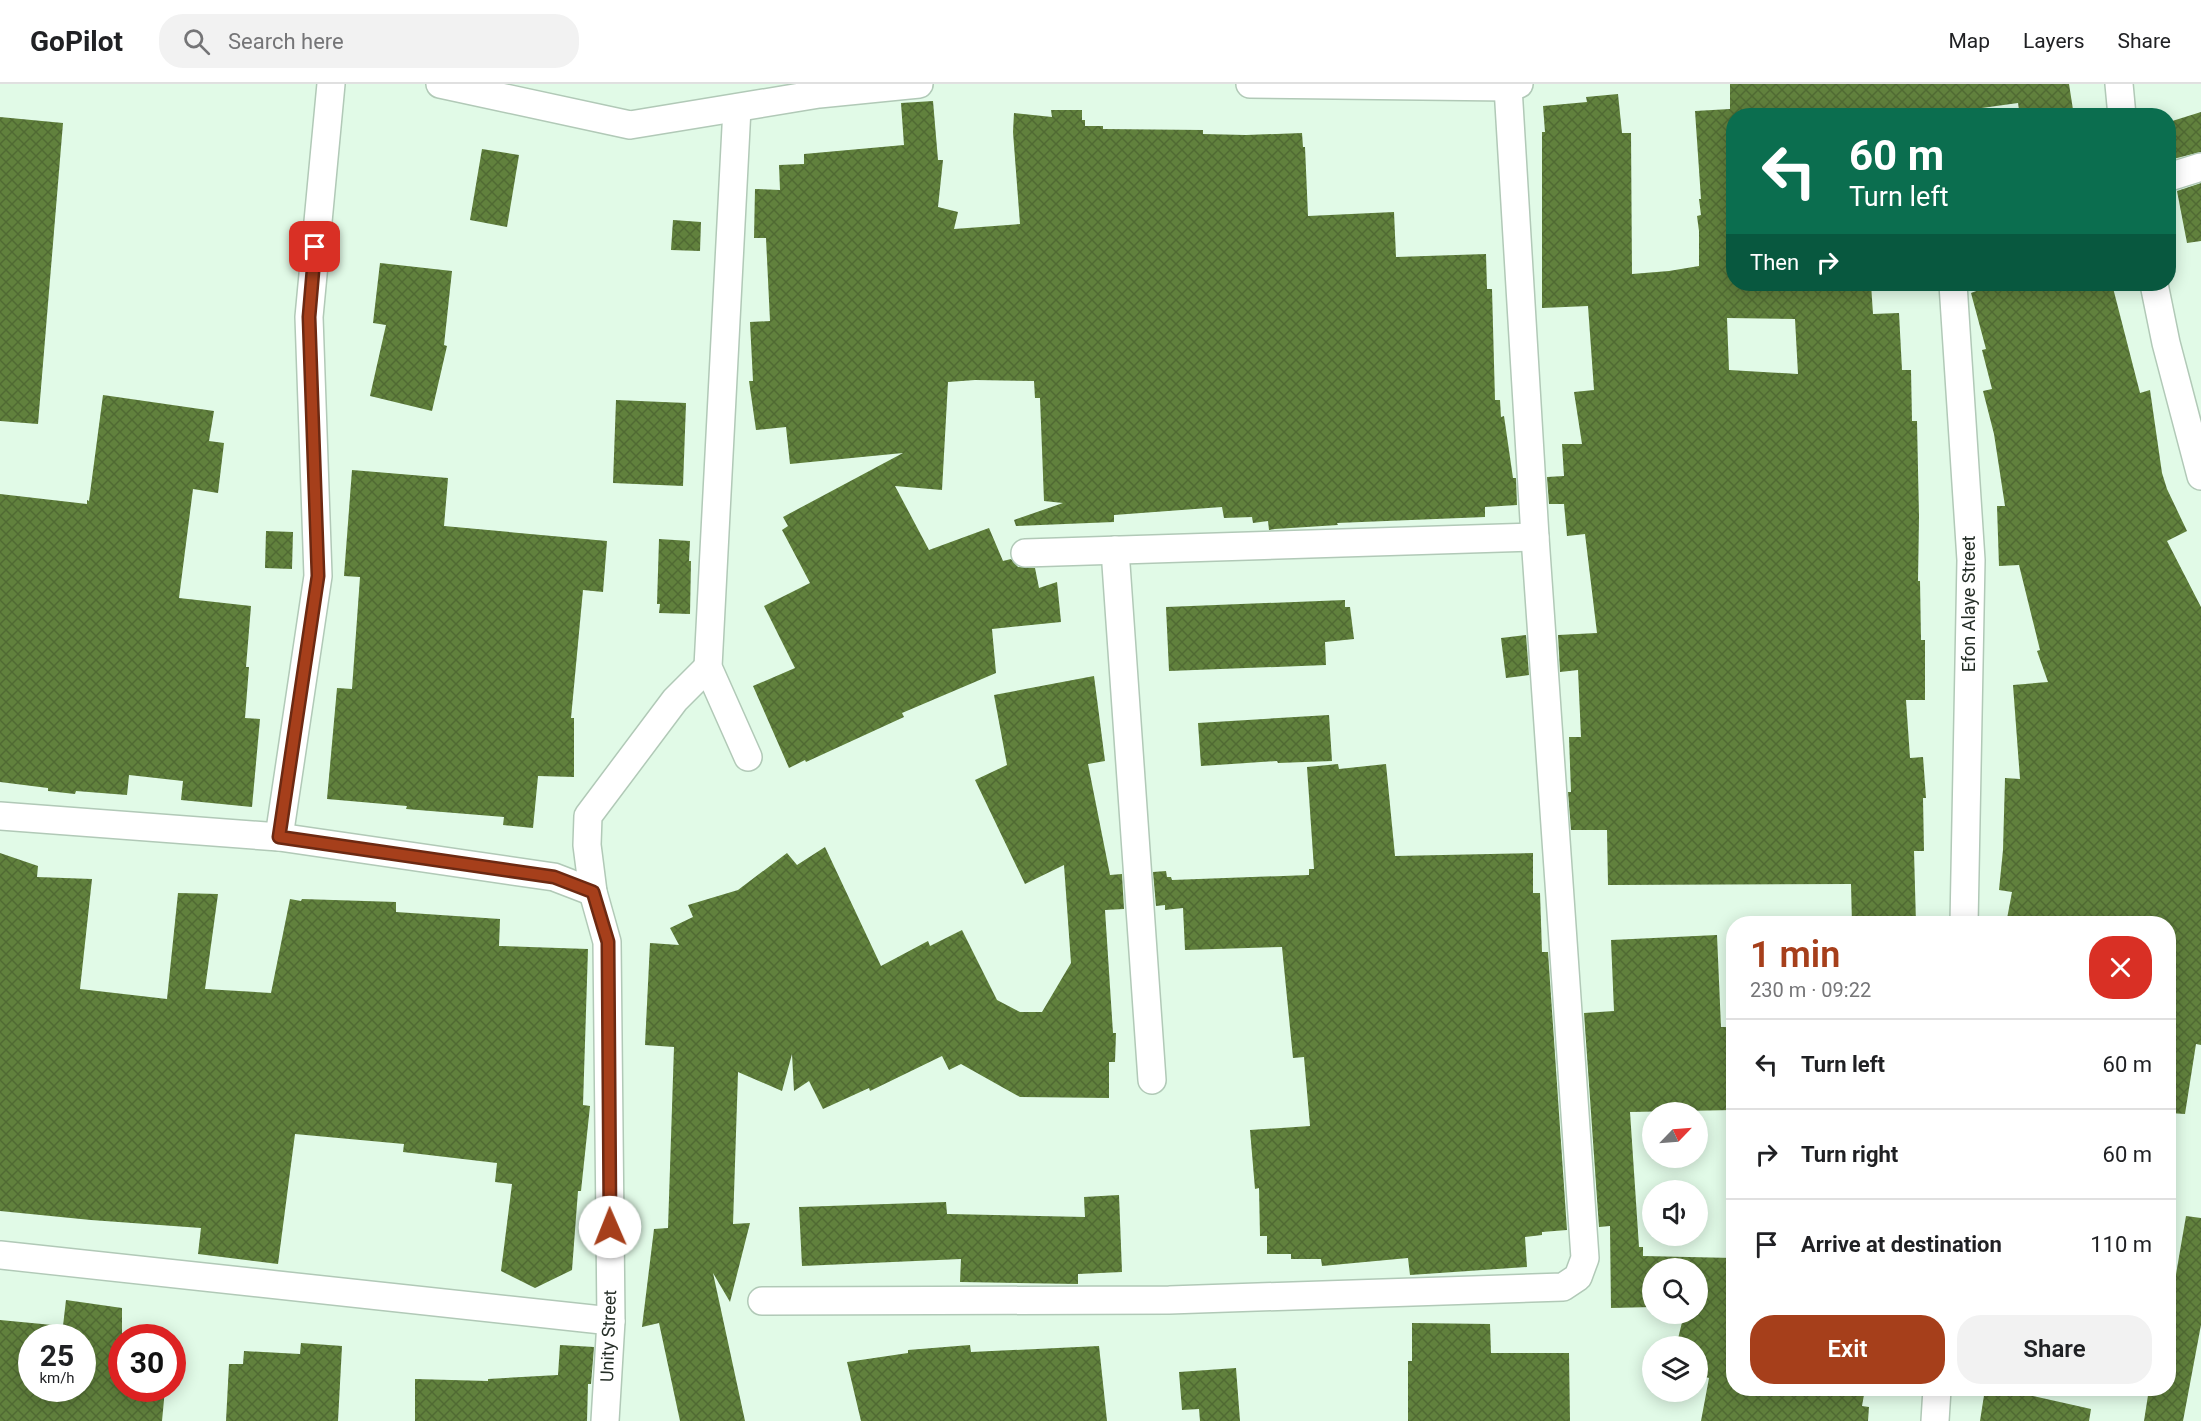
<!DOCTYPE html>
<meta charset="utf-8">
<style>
:root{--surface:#fff;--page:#f2f2f2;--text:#202124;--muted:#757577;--line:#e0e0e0;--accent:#a63f1b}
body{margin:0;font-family:Roboto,sans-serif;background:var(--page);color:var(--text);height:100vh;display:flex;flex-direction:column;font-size:22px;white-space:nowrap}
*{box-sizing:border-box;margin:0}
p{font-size:20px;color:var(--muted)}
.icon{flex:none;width:33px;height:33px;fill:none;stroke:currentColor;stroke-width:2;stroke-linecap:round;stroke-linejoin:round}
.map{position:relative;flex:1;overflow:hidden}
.sheet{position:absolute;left:1726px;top:832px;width:450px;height:480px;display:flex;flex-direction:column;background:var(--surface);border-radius:24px;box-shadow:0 3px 15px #0003}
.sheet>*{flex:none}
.banner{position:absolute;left:1726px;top:24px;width:450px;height:183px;border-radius:24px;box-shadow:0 3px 15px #0003;background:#0b6e4f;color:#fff;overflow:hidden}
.needle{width:39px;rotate:65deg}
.tools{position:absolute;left:1642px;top:1018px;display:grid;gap:12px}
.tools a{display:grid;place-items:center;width:66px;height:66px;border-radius:50%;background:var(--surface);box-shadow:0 3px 15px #0003;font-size:30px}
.speed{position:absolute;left:18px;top:1240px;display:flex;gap:12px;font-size:30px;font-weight:700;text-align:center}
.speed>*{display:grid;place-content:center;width:78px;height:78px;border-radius:50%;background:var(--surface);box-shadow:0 3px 15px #0003;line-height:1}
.speed small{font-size:15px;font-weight:400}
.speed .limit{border:9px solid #d22;background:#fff;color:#111}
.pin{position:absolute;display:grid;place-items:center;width:51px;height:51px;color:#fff;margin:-26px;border-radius:12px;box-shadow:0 3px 9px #0006}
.me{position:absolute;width:66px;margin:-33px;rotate:359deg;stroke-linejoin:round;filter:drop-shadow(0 0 4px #0008)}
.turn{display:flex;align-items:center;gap:21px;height:126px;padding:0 24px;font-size:27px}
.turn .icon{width:78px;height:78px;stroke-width:2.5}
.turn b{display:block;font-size:42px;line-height:51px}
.then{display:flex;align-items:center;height:57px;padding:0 24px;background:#0003;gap:12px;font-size:22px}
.round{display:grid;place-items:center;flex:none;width:63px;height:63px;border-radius:24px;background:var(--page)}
.headline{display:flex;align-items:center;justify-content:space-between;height:102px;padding:0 24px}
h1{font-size:36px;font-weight:600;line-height:45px;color:var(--accent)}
.button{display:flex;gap:12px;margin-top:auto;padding:12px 24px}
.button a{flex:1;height:69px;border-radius:24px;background:var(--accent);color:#fff;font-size:24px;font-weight:600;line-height:69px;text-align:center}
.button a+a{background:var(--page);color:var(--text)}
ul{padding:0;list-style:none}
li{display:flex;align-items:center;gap:18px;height:90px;padding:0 24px;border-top:2px solid var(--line)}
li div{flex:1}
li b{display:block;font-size:22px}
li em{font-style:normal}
header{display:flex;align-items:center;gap:36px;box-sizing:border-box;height:84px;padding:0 30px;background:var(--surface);border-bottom:2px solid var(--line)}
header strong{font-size:28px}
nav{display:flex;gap:33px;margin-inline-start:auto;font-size:21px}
.search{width:420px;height:54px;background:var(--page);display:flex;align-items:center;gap:15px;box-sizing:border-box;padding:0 21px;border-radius:24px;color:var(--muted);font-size:22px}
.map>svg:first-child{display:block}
.building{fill:url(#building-cross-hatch);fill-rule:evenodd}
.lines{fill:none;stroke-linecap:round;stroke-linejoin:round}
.street-casing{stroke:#b1c9b7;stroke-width:30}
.street{stroke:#fff;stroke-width:27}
.route-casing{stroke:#6c2912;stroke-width:15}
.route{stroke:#a63f1b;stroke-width:10}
.labels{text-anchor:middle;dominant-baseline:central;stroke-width:4.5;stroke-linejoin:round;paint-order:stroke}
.street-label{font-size:18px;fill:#252e27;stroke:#fff}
</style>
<header>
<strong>GoPilot</strong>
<div class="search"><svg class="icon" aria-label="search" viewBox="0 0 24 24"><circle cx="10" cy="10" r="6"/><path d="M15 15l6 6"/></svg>Search here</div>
<nav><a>Map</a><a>Layers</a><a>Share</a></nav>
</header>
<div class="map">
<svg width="2201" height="1337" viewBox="0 0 2201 1337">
<defs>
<pattern id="building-cross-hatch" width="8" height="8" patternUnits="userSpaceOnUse" patternTransform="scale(1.5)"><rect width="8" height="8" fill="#61813d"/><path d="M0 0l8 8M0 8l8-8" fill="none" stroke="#506a33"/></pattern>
</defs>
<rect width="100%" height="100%" fill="#e1fae7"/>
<!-- building -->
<g class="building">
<path d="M1730,0H2069L2074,32H2020L2018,19L1924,32H1734V200H1871L1873,230L1899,229L1902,286H1911L1912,337H1917L1919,433L1918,497H1920L1921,556H1925V616H1906L1910,674L1923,673L1926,714H1923L1924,767H1914L1916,840H1852L1851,800L1608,801L1607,746H1571L1568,708H1571L1569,653H1581L1578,586L1560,588L1558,551L1597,549L1585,450L1567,452L1564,420H1549L1547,393L1564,392L1562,360H1582L1574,308L1594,306L1588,222L1542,224V48H1545L1543,22L1587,18L1586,13L1618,10L1622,49H1631L1632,190L1669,187L1699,182V147L1697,132L1701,131L1699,115H1701L1695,27L1730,25ZM1727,234L1795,235L1798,290L1729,286Z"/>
<polygon points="933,17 938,76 943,76 938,123 958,128 954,145 1020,140 1013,48 1014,29 1052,33 1051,26 1082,26 1082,36 1085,36 1085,42 1103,42 1103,45 1203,46 1203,50 1246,51 1302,49 1303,63 1305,63 1308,132 1394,128 1396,173 1486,170 1487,205 1492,205 1495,316 1500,316 1501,333 1504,332 1513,394 1516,394 1517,421 1485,423 1485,433 1337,439 1338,441 1275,445 1269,446 1268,437 1253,439 1252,433 1224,434 1222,423 1114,431 1114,438 1016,442 1014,436 1063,419 1044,417 1040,314 1035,314 1034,297 975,296 948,298 942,406 895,402 929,466 989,444 1003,477 1011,475 1018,483 1035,484 1039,504 1057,498 1061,538 992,545 996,589 902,629 904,633 806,678 805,676 789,684 753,602 795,584 764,522 810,499 782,446 788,442 783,433 903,369 790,380 786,343 756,346 749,297 753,297 750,238 770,237 766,154 754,154 755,105 780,106 779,81 804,80 804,70 904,61 901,19"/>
<polygon points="2201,28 2201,68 2169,76 2169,38"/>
<polygon points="0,33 63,39 38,340 0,337"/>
<polygon points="482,65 519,71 507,143 470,136"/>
<polygon points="2201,99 2201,157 2187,159 2177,107"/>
<polygon points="673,136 701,138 700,167 671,166"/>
<polygon points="380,179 452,187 444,261 447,262 432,327 370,312 386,241 373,239"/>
<polygon points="1978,200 2112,200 2140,309 2150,306 2162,389 2167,405 2187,447 2167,457 2201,523 2201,961 2196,960 2185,1030 2169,1029 2169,840 2006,840 2012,808 1999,806 2003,766 2005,694 2020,695 2013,601 2048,598 2037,567 2040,566 2019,481 1999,482 1997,422 2005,422 1994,350 1983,307 1992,305 1982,266 1986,265 1971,209 1979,206"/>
<polygon points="103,311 214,327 209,357 224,359 218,409 193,405 179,514 251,522 246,583 249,583 245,634 260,635 252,723 181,716 183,697 129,691 127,711 76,707 75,710 48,707 48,704 0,698 0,410 87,420 87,416 89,417"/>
<polygon points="616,316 686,319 683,402 613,399"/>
<polygon points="352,386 448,394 444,442 607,457 603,508 583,506 571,634 574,634 574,693 538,692 533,744 503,741 504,733 406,725 407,722 327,715 337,604 352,605 360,493 344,492"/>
<polygon points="266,447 293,448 292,485 265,484"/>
<polygon points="659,455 690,457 689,477 691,477 690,530 659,529 660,520 657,520"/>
<polygon points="1345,516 1345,523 1350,523 1354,555 1325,558 1326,581 1169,587 1166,523"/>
<polygon points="1526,551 1529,591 1506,594 1501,554"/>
<polygon points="1094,592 1105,677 1088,680 1110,791 1122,790 1124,825 1105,826 1113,949 1116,949 1115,978 1109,978 1109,1014 1020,1013 961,980 949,986 942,972 870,1007 869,1004 823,1025 809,997 794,1007 792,970 782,1007 738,988 733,1140 750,1139 730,1218 713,1189 745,1337 680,1337 659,1239 642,1243 654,1145 668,1144 674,963 645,961 650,859 679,861 670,844 693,833 688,821 738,806 787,769 797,781 825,763 881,882 928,857 930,862 962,846 997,916 1020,928 1042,928 1071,879 1064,781 1025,800 975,696 1007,681 994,611"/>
<polygon points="1329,631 1332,677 1278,679 1277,677 1201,682 1198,639"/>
<polygon points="1338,680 1339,685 1386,680 1395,772 1533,769 1533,809 1540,809 1542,868 1548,868 1567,1146 1542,1148 1542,1151 1525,1153 1527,1183 1410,1191 1408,1174 1322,1182 1321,1175 1291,1175 1291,1170 1267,1170 1267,1152 1260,1152 1259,1104 1255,1105 1250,1046 1310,1042 1304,973 1293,974 1282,863 1185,866 1183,824 1165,826 1165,821 1156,822 1153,788 1166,787 1167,793 1171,793 1172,796 1309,791 1309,785 1314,785 1307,683"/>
<polygon points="0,769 38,782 37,793 92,795 80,905 167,915 178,809 218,810 205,905 271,909 290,815 301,817 302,815 396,818 396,828 500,835 499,862 588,865 583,1021 590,1022 581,1107 578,1107 572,1186 535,1204 501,1187 512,1100 495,1098 497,1079 403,1068 404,1060 295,1050 278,1180 198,1170 201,1144 91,1136 0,1127"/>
<polygon points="1717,851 1721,943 1734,943 1734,1026 1630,1028 1639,1163 1643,1163 1643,1172 1734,1174 1734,1305 1774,1305 1808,1311 1809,1305 1865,1305 1862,1322 1869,1323 1868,1337 1701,1337 1709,1294 1698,1291 1698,1263 1676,1263 1684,1230 1698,1230 1698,1185 1653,1185 1653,1223 1611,1224 1610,1142 1599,1143 1584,929 1614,927 1611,856"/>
<polygon points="1119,1111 1122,1188 1078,1190 1078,1200 960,1198 961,1175 802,1182 799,1123 946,1118 947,1130 1085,1133 1084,1113"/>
<polygon points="2186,1132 2201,1134 2201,1241 2183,1337 2144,1337 2149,1305 2169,1305 2169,1231"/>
<path d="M66,1216L122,1224V1305H165L162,1337H0V1236L63,1242ZM32,1254H82V1305H32Z"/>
<polygon points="1412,1239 1490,1240 1491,1269 1569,1269 1570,1337 1408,1337 1408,1277 1412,1277"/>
<polygon points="301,1259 342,1262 338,1337 226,1337 229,1280 243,1280 244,1267 300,1270"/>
<polygon points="560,1261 594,1263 591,1300 588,1300 587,1337 415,1337 415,1295 488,1297 488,1295 558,1291"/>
<polygon points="970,1261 971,1268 1099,1262 1107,1337 861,1337 847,1278 908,1269 908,1266"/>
<polygon points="1236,1284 1240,1337 1200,1337 1199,1325 1182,1326 1179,1288"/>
<polygon points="1985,1305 2030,1305 2029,1311 2091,1325 2089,1337 1980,1337"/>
</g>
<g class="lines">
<!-- street casing -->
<g class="street-casing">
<g id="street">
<polyline points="440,0 630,41 819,10 919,0"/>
<polyline points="1250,0 1508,3 1519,0"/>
<polyline points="2119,0 2122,32"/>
<polyline points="737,24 708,583 748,673"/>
<polyline points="2169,93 2201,83"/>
<polyline points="1953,200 1971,476 1964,840"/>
<polyline points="2154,200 2166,259 2201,392"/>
<polyline points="1115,466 1152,996"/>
<polyline points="1025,469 1535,453"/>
<polyline points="0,732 279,753 554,793 593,808"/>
<polyline points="279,753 318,492 309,233 331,0"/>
<polyline points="0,1171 611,1237"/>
<polyline points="762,1217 1169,1216 1563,1203 1578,1193 1585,1174 1535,453 1508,3"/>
<polyline points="605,1337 611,1237 607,858 593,808 587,761 588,732 675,616 708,583"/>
<polyline points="1935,1337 1937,1305"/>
</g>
</g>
<!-- street -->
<use href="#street" class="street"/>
</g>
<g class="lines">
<!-- route casing -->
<g class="route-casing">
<polyline id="route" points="315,163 309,233 318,492 279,753 554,793 593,808 608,858 610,1143"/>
</g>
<!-- route -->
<use href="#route" class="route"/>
</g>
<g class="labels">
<!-- street labels -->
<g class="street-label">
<text transform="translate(1968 520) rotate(-90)">Efon Alaye Street</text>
<text transform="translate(608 1252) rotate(-88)">Unity Street</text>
</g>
</g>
</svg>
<div class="tools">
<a><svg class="needle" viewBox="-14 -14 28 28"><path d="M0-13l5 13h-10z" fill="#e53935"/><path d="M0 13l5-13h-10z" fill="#757577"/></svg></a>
<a><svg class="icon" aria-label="sound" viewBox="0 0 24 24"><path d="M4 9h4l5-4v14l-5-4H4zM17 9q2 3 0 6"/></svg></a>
<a><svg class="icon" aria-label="search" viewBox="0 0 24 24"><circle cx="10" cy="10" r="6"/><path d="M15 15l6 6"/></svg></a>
<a><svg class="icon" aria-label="layers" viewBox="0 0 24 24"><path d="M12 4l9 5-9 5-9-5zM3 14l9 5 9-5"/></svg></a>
</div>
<div class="speed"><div>25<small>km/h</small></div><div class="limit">30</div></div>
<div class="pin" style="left:315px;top:163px;background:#d93025"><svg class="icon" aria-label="arrive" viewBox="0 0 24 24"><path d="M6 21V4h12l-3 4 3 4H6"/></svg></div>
<svg class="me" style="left:610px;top:1143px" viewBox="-20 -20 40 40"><circle r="19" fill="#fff"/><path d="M0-13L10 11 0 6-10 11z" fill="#a63f1b"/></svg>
<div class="banner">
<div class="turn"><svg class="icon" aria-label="left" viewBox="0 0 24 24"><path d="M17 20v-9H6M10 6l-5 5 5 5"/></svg><div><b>60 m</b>Turn left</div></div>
<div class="then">Then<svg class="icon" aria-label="right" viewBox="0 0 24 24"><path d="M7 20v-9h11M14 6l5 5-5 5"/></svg></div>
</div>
<section class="sheet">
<div class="headline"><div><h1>1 min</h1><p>230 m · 09:22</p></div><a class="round" style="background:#d93025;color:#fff"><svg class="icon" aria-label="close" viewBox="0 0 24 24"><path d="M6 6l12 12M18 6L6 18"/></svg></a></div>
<ul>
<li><svg class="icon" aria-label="left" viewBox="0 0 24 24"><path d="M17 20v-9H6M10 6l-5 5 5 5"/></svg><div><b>Turn left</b></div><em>60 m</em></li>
<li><svg class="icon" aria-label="right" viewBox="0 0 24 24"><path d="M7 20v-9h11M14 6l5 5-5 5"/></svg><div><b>Turn right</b></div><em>60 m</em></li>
<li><svg class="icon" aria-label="arrive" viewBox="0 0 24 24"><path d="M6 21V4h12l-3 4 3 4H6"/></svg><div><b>Arrive at destination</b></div><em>110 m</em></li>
</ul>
<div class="button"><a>Exit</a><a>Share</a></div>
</section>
</div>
